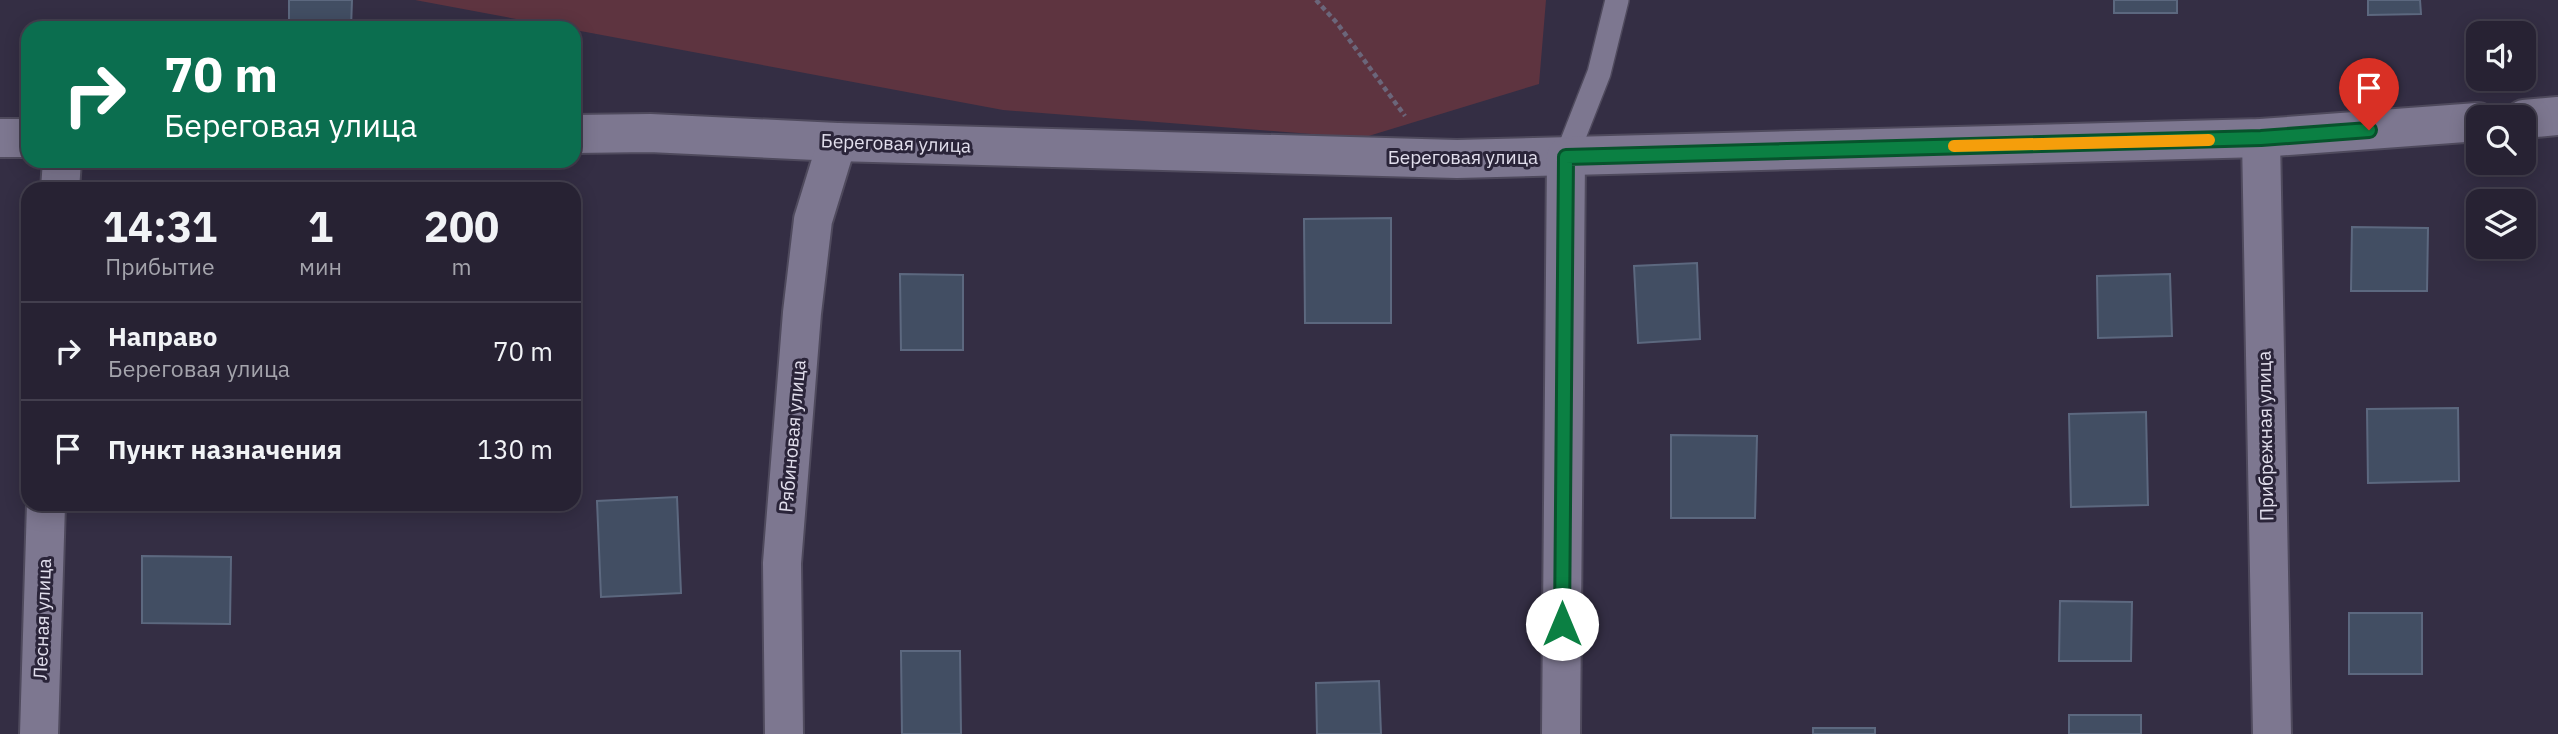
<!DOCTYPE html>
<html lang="ru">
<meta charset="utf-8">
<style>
:root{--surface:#272233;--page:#2f2a3b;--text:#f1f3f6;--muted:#a4a4ac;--line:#433f4e}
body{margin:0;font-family:"IBM Plex Sans",sans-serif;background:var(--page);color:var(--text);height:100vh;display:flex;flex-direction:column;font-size:26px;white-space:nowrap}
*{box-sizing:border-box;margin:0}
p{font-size:23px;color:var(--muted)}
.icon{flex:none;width:38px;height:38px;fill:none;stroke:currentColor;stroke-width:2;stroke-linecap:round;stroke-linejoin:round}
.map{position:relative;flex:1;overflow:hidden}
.side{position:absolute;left:21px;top:182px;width:560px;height:329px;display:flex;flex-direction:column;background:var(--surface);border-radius:21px;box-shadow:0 4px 18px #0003,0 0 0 2px var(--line)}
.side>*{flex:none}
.top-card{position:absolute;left:21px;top:21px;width:560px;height:147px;border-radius:21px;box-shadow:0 4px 18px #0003,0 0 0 2px var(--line);background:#0b6e4f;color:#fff;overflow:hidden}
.controls{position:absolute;left:2466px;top:21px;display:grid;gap:14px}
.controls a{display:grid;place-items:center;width:70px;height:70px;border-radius:14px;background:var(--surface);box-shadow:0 4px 18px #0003,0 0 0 2px var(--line);font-size:35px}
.pin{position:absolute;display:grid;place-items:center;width:60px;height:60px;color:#fff;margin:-72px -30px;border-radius:50% 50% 50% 0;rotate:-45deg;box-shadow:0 0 7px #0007}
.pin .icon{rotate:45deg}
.me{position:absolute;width:77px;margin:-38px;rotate:0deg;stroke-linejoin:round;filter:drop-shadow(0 0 5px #0008)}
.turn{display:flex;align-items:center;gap:24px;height:147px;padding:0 28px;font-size:32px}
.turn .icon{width:91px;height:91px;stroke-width:2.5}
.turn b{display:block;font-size:49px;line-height:60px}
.eta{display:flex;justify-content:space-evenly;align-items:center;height:119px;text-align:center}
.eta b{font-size:42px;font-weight:700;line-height:49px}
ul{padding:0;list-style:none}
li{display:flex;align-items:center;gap:21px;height:98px;padding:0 28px;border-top:2px solid var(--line)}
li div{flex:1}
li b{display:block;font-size:26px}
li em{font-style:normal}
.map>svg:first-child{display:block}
.green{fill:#5e3440}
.building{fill:#424e63;stroke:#5c687f;stroke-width:2}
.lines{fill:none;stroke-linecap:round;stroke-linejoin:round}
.lane-casing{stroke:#4f4a5d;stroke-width:26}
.street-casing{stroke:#4f4a5d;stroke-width:42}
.path{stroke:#6b667a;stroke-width:4.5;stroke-dasharray:5 3.5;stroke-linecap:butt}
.lane{stroke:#7d7790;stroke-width:23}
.street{stroke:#7d7790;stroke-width:38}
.route-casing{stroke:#07532c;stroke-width:18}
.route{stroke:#0b8043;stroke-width:12}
.slow{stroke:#f59e0b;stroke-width:12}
.labels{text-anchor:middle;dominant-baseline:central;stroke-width:6;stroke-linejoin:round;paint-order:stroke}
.street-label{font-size:19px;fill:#e2dfed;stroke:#2a2439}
</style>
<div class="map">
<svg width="2558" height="734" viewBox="0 0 2558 734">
<rect width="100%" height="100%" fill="#342e44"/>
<!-- green -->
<polygon class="green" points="415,0 1546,0 1539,84 1362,138 1003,110"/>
<!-- building -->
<g class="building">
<polygon points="289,0 352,0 351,28 289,28"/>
<rect x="2114" y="0" width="63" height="13"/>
<polygon points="2368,0 2420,0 2421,14 2368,15"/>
<polygon points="1391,218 1391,323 1305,323 1304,219"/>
<polygon points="2352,227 2428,228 2427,291 2351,291"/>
<polygon points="1697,263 1700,339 1638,343 1634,266"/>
<polygon points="900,274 963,275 963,350 901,350"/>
<polygon points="2170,274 2172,336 2098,338 2097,276"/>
<polygon points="2458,408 2459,481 2368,483 2367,409"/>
<polygon points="2146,412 2148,505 2071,507 2069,414"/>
<polygon points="1671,435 1757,436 1755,518 1671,518"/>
<polygon points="677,497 681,593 601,597 597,501"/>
<polygon points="142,556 231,557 230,624 142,623"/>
<polygon points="2060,601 2132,602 2131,661 2059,661"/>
<rect x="2349" y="613" width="73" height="61"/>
<polygon points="901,651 960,651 961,734 902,734"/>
<polygon points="1379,681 1381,734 1317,734 1316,683"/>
<rect x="2069" y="715" width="72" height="19"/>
<rect x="1813" y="728" width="62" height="6"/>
</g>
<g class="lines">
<!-- lane casing -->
<g class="lane-casing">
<polyline id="lane" points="1566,157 1599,73 1617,0"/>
</g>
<!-- street casing -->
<g class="street-casing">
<g id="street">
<polyline points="2524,119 2558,116"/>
<polyline points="574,134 650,133 837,142 1457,159 2261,138 2478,122"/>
<polyline points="0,138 28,138"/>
<polyline points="2261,138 2272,734"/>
<polyline points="60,189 62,161"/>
<polyline points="39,734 46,504"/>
<polyline points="784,734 782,563 802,313 813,220 837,142"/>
<polyline points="1561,734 1566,157"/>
</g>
</g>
<!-- path -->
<polyline class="path" points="1316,0 1337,23 1405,116"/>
<!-- lane -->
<use href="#lane" class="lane"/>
<!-- street -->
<use href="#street" class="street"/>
</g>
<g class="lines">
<!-- route casing -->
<g class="route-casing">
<polyline id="route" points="1562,624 1566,157 2261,138 2369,130"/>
</g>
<!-- route -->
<use href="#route" class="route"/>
<!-- slow -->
<polyline class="slow" points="1954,146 2209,140"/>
</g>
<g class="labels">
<!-- street labels -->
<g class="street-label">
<text transform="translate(896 143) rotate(2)">Береговая улица</text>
<text x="1463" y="157">Береговая улица</text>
<text transform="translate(792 436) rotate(-85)">Рябиновая улица</text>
<text transform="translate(2265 436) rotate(-91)">Прибрежная улица</text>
<text transform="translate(42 619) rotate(-88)">Лесная улица</text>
</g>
</g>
</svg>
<div class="controls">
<a><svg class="icon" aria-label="sound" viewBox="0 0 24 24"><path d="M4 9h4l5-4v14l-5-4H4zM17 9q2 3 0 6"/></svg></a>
<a><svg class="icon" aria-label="search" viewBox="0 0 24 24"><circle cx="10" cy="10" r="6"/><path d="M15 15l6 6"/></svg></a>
<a><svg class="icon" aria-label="layers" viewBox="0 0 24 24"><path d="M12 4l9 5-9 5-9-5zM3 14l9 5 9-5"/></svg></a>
</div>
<div class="pin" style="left:2369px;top:130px;background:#d93025"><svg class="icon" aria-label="arrive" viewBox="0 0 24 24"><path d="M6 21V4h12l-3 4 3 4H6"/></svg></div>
<svg class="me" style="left:1562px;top:624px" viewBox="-20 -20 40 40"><circle r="19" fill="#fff"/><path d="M0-13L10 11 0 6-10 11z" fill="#0b8043"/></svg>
<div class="top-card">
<div class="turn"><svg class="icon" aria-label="right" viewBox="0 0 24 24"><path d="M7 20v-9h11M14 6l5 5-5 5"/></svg><div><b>70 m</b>Береговая улица</div></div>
</div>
<section class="side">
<div class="eta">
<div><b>14:31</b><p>Прибытие</p></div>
<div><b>1</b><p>мин</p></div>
<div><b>200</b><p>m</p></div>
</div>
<ul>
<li><svg class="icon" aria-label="right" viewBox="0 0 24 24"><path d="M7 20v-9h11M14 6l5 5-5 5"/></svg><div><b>Направо</b><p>Береговая улица</p></div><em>70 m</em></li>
<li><svg class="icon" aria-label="arrive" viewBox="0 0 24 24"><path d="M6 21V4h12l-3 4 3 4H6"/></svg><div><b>Пункт назначения</b></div><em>130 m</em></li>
</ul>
</section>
</div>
